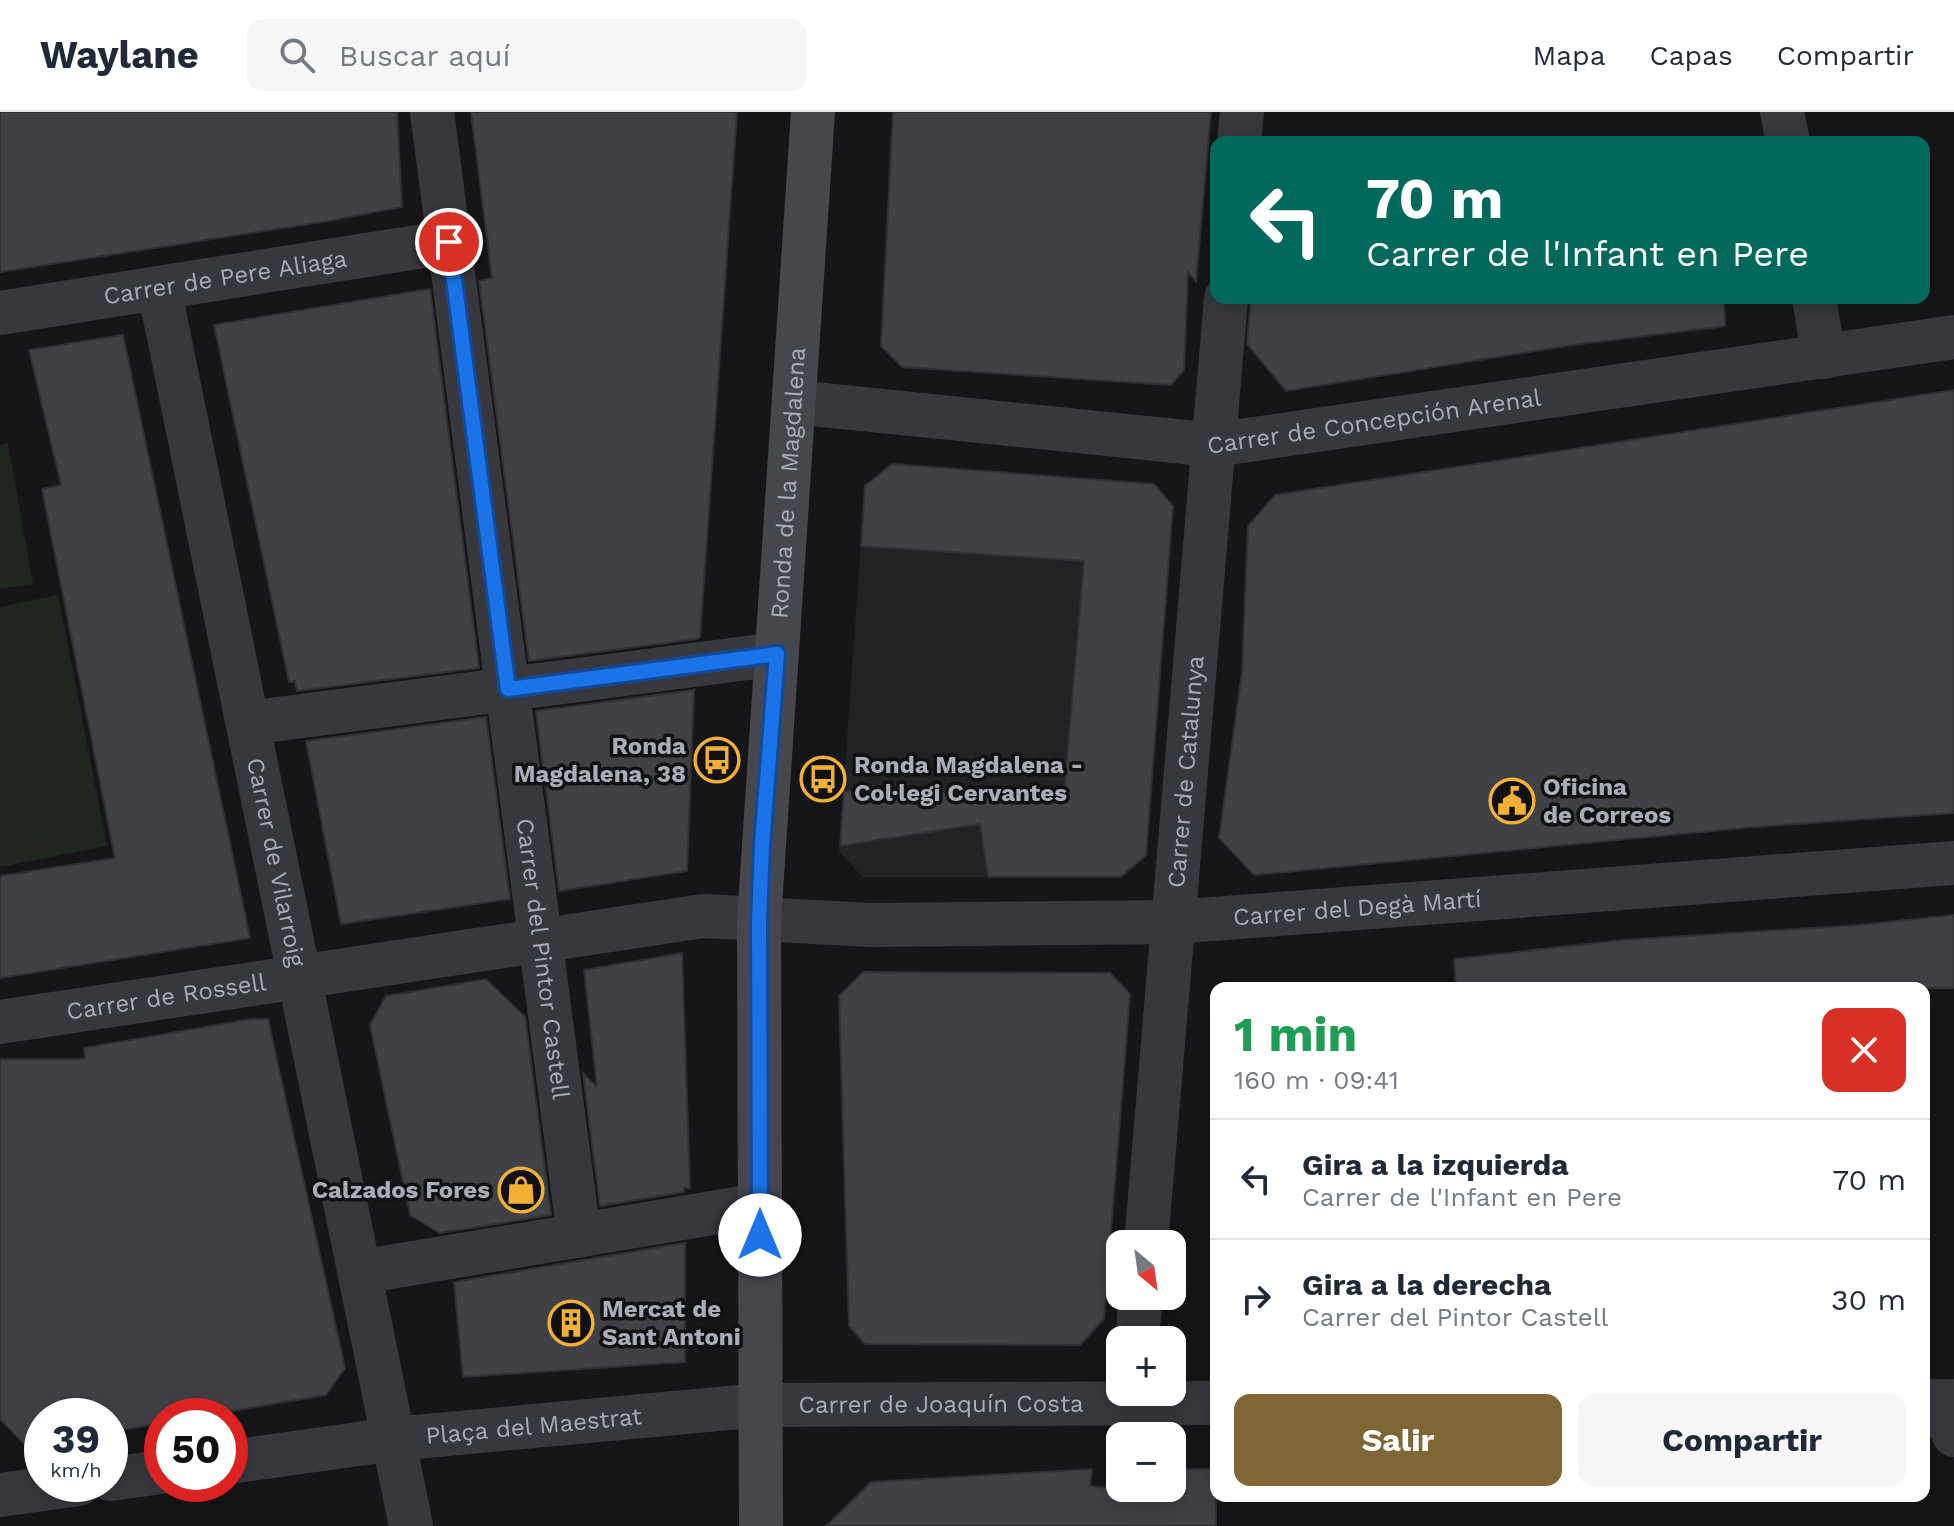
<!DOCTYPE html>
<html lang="es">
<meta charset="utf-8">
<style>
:root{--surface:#fff;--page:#f6f6f7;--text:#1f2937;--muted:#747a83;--line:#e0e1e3;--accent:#7e6636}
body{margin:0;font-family:"Work Sans",sans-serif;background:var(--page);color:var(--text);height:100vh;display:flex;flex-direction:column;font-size:30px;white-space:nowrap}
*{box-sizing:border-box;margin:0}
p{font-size:26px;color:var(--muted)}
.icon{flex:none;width:44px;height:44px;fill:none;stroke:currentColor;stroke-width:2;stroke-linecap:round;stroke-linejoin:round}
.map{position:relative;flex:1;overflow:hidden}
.side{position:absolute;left:1210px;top:870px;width:720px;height:520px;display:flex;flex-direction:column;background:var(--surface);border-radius:16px;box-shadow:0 4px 20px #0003}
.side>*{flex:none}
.guide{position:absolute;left:1210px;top:24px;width:720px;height:168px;border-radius:16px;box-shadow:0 4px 20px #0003;background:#00695c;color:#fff;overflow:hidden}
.needle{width:52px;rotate:151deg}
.buttons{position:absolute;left:1106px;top:1118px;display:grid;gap:16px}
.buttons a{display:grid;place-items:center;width:80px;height:80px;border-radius:16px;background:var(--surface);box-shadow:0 4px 20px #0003;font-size:40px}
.speed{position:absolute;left:24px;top:1286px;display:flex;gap:16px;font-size:40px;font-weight:700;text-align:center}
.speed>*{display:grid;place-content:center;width:104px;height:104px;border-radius:50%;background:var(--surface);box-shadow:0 4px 20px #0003;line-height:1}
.speed small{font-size:20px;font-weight:400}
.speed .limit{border:12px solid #d22;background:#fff;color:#111}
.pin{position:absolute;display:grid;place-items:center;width:68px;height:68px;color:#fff;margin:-34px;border:4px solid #fff;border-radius:50%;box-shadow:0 2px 8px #0007}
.me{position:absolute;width:88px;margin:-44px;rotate:0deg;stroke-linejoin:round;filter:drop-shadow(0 0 6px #0008)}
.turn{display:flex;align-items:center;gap:28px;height:168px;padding:0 24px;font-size:36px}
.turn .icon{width:104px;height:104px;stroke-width:2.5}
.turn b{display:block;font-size:56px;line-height:68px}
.round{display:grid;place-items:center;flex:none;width:84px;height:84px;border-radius:16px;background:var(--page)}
.head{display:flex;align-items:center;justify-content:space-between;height:136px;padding:0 24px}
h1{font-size:48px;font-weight:700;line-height:60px;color:#1e9e55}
.action{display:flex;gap:16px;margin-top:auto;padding:16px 24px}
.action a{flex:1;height:92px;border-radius:16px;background:var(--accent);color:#fff;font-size:32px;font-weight:700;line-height:92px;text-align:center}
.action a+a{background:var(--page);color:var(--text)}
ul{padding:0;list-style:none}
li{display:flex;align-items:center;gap:24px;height:120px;padding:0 24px;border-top:2px solid var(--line)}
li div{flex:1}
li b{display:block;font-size:30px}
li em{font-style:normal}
header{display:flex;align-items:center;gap:48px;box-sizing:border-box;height:112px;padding:0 40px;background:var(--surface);border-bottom:2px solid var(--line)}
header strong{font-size:38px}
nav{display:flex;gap:44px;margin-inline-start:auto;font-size:28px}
.search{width:560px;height:72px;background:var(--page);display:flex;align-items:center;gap:20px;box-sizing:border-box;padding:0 28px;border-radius:16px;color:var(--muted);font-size:30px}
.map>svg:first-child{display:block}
.built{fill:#222225}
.pitch{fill:#1e261f}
.building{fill:#404145;stroke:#303034;stroke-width:2}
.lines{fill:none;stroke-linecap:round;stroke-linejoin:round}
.minor{stroke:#37383d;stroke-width:44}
.tertiary{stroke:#37383d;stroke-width:44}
.secondary{stroke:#45474d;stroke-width:44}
.route-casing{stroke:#114b97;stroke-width:20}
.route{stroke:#1a73e8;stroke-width:14}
.labels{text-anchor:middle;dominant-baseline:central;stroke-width:7;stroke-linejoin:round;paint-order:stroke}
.street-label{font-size:24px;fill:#a8adb8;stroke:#111113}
.poi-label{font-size:24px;font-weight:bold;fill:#a8adb8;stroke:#111113;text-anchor:start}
</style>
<header>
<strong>Waylane</strong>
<div class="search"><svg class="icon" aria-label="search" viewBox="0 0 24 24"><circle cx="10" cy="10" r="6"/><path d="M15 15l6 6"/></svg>Buscar aquí</div>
<nav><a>Mapa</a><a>Capas</a><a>Compartir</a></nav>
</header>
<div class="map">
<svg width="1954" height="1414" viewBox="0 0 1954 1414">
<rect width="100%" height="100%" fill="#161618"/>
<!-- built -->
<polygon class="built" points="892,352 1154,372 1173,395 1146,743 1121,765 863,765 839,740 865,374"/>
<!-- pitch -->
<g class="pitch">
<polygon points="8,331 33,472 0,477 0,333"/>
<polygon points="58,483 107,734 0,755 0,495"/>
</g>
<!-- building -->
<g class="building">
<polygon points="0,0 397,0 402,95 322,110 0,160"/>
<polygon points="471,0 737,0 700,525 696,527 529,549 479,169 492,166"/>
<polygon points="893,0 1211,0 1196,170 1188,160 1184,258 1171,273 902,255 881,234"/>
<polygon points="430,177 479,556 297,579 295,569 289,570 214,213"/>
<polygon points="1251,186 1724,186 1725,214 1573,233 1286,279 1247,232"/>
<polygon points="123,223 250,826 0,866 0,764 115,746 42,377 61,373 29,238"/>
<polygon points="1954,278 1954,701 1754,715 1254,763 1219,726 1242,560 1248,414 1275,383"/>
<polygon points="892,352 1154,372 1173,394 1146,743 1121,765 988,765 980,712 840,734 844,679 1064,681 1084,449 861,434 865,374"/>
<polygon points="694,578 687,759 559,779 536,599"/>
<polygon points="486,605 510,787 341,812 306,629"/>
<polygon points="1954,803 1954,876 1456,876 1454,847 1623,828 1860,813"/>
<polygon points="682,841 690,1076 684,1076 684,1080 600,1094 583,961 597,975 584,858"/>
<polygon points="863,860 1110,861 1130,882 1104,1207 1080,1233 865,1232 849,1214 839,884"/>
<polygon points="486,867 525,905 551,1103 440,1121 410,1103 370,913 386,884"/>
<polygon points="251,907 268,907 345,1256 326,1283 203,1304 162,1304 162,1311 110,1320 110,1304 42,1304 42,1331 26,1334 0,1307 0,947 85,947 84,936"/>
<polygon points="685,1131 685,1250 463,1265 454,1170"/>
<polygon points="1092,1357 1090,1374 1153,1382 1154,1376 1172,1376 1172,1357 1216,1357 1216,1414 826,1414 871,1370"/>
</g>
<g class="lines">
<!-- minor -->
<g class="minor">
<path id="s1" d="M432,0L579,1124"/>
<polyline points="1782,0 1788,30"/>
<polyline points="1239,30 1242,0"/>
<path id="s2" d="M159,176L411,1414"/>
<polyline points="1814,186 1824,245"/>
<path id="s3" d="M0,201L449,130"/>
<path id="s4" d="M794,290L1214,333L1954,225"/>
<polyline points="248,611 777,542"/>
<path id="s5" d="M0,910L703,804L871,813L1173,810L1954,751"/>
<path id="s6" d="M1146,1132L1226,186"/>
<polyline points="360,1160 760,1093"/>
<polyline points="1137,1228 1141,1184"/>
<polyline points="1938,1289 1954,1323"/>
<path id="s7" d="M230,1350L394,1327L761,1293"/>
<polyline points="110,1367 162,1360"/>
<polyline points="0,1383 79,1372"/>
</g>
<!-- tertiary -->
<g class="tertiary">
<polyline points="1924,1289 1954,1289"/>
<path id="s8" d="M761,1293L1216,1291"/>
</g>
<!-- secondary -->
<path class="secondary" id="s9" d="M761,1414L759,809L813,0"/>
</g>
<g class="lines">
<!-- route casing -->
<g class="route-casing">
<polyline id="route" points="449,130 508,577 777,542 762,733 759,809 760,1123"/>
</g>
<!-- route -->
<use href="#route" class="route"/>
</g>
<!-- icons -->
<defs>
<g id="bus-ring" transform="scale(2.3)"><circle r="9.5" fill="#111113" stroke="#f2b134" stroke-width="1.5"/><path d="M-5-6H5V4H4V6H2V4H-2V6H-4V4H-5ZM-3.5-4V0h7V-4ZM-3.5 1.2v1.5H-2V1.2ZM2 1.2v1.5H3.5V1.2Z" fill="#f2b134"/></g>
<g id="civic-ring" transform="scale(2.3)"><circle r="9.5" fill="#111113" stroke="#f2b134" stroke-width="1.5"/><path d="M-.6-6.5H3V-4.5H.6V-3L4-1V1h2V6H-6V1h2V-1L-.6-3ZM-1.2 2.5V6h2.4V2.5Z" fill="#f2b134"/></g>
<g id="shop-ring" transform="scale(2.3)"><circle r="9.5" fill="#111113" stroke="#f2b134" stroke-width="1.5"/><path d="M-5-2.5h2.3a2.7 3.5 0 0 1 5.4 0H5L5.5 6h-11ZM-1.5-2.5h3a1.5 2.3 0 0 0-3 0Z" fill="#f2b134"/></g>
<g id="building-ring" transform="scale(2.3)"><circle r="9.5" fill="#111113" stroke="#f2b134" stroke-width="1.5"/><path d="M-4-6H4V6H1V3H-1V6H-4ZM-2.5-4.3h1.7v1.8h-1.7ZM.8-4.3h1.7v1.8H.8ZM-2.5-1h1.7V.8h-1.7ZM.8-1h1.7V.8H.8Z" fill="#f2b134"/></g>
</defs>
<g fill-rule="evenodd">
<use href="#bus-ring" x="717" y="648"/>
<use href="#bus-ring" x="823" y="667"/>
<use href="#civic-ring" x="1512" y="689"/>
<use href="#shop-ring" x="521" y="1078"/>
<use href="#building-ring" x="571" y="1211"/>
</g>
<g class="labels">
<!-- street labels -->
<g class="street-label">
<text stroke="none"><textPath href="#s3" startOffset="228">Carrer de Pere Aliaga</textPath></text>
<text stroke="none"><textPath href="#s4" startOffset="584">Carrer de Concepción Arenal</textPath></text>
<text stroke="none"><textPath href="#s9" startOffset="1044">Ronda de la Magdalena</textPath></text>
<text stroke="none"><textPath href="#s6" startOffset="474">Carrer de Catalunya</textPath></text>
<text stroke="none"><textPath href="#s2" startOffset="586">Carrer de Vilarroig</textPath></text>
<text stroke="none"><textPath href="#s5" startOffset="1366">Carrer del Degà Martí</textPath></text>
<text stroke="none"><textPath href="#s1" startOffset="854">Carrer del Pintor Castell</textPath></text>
<text stroke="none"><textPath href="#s5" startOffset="168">Carrer de Rossell</textPath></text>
<text stroke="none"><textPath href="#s8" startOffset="180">Carrer de Joaquín Costa</textPath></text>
<text stroke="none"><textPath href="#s7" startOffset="306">Plaça del Maestrat</textPath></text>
</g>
<!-- poi labels -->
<g class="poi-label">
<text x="686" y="634" text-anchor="end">Ronda<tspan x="686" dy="28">Magdalena, 38</tspan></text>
<text x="854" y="653">Ronda Magdalena -<tspan x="854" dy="28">Col·legi Cervantes</tspan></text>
<text x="1543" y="675">Oficina<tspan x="1543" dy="28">de Correos</tspan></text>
<text x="490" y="1078" text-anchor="end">Calzados Fores</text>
<text x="602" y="1197">Mercat de<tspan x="602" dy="28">Sant Antoni</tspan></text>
</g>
</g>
</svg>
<div class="buttons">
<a><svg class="needle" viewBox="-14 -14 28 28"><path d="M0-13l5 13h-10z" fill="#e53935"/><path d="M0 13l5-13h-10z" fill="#747a83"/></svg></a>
<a>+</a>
<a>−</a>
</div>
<div class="speed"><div>39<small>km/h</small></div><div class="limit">50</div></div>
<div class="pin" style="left:449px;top:130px;background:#d93025"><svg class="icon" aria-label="arrive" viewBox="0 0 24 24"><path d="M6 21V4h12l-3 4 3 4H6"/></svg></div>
<svg class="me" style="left:760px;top:1123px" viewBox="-20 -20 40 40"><circle r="19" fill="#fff"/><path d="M0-13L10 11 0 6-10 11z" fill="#1a73e8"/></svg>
<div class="guide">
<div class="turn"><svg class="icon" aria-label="left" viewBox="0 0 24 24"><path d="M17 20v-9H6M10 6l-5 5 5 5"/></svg><div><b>70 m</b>Carrer de l'Infant en Pere</div></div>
</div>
<section class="side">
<div class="head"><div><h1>1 min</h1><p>160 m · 09:41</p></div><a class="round" style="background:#d93025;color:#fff"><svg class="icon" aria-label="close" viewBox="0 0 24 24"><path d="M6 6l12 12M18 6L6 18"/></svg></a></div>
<ul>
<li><svg class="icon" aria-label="left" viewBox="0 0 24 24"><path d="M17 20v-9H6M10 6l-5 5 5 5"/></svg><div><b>Gira a la izquierda</b><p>Carrer de l'Infant en Pere</p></div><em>70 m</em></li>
<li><svg class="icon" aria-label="right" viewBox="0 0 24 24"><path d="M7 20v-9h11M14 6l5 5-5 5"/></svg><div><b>Gira a la derecha</b><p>Carrer del Pintor Castell</p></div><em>30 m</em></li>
</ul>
<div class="action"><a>Salir</a><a>Compartir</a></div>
</section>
</div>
